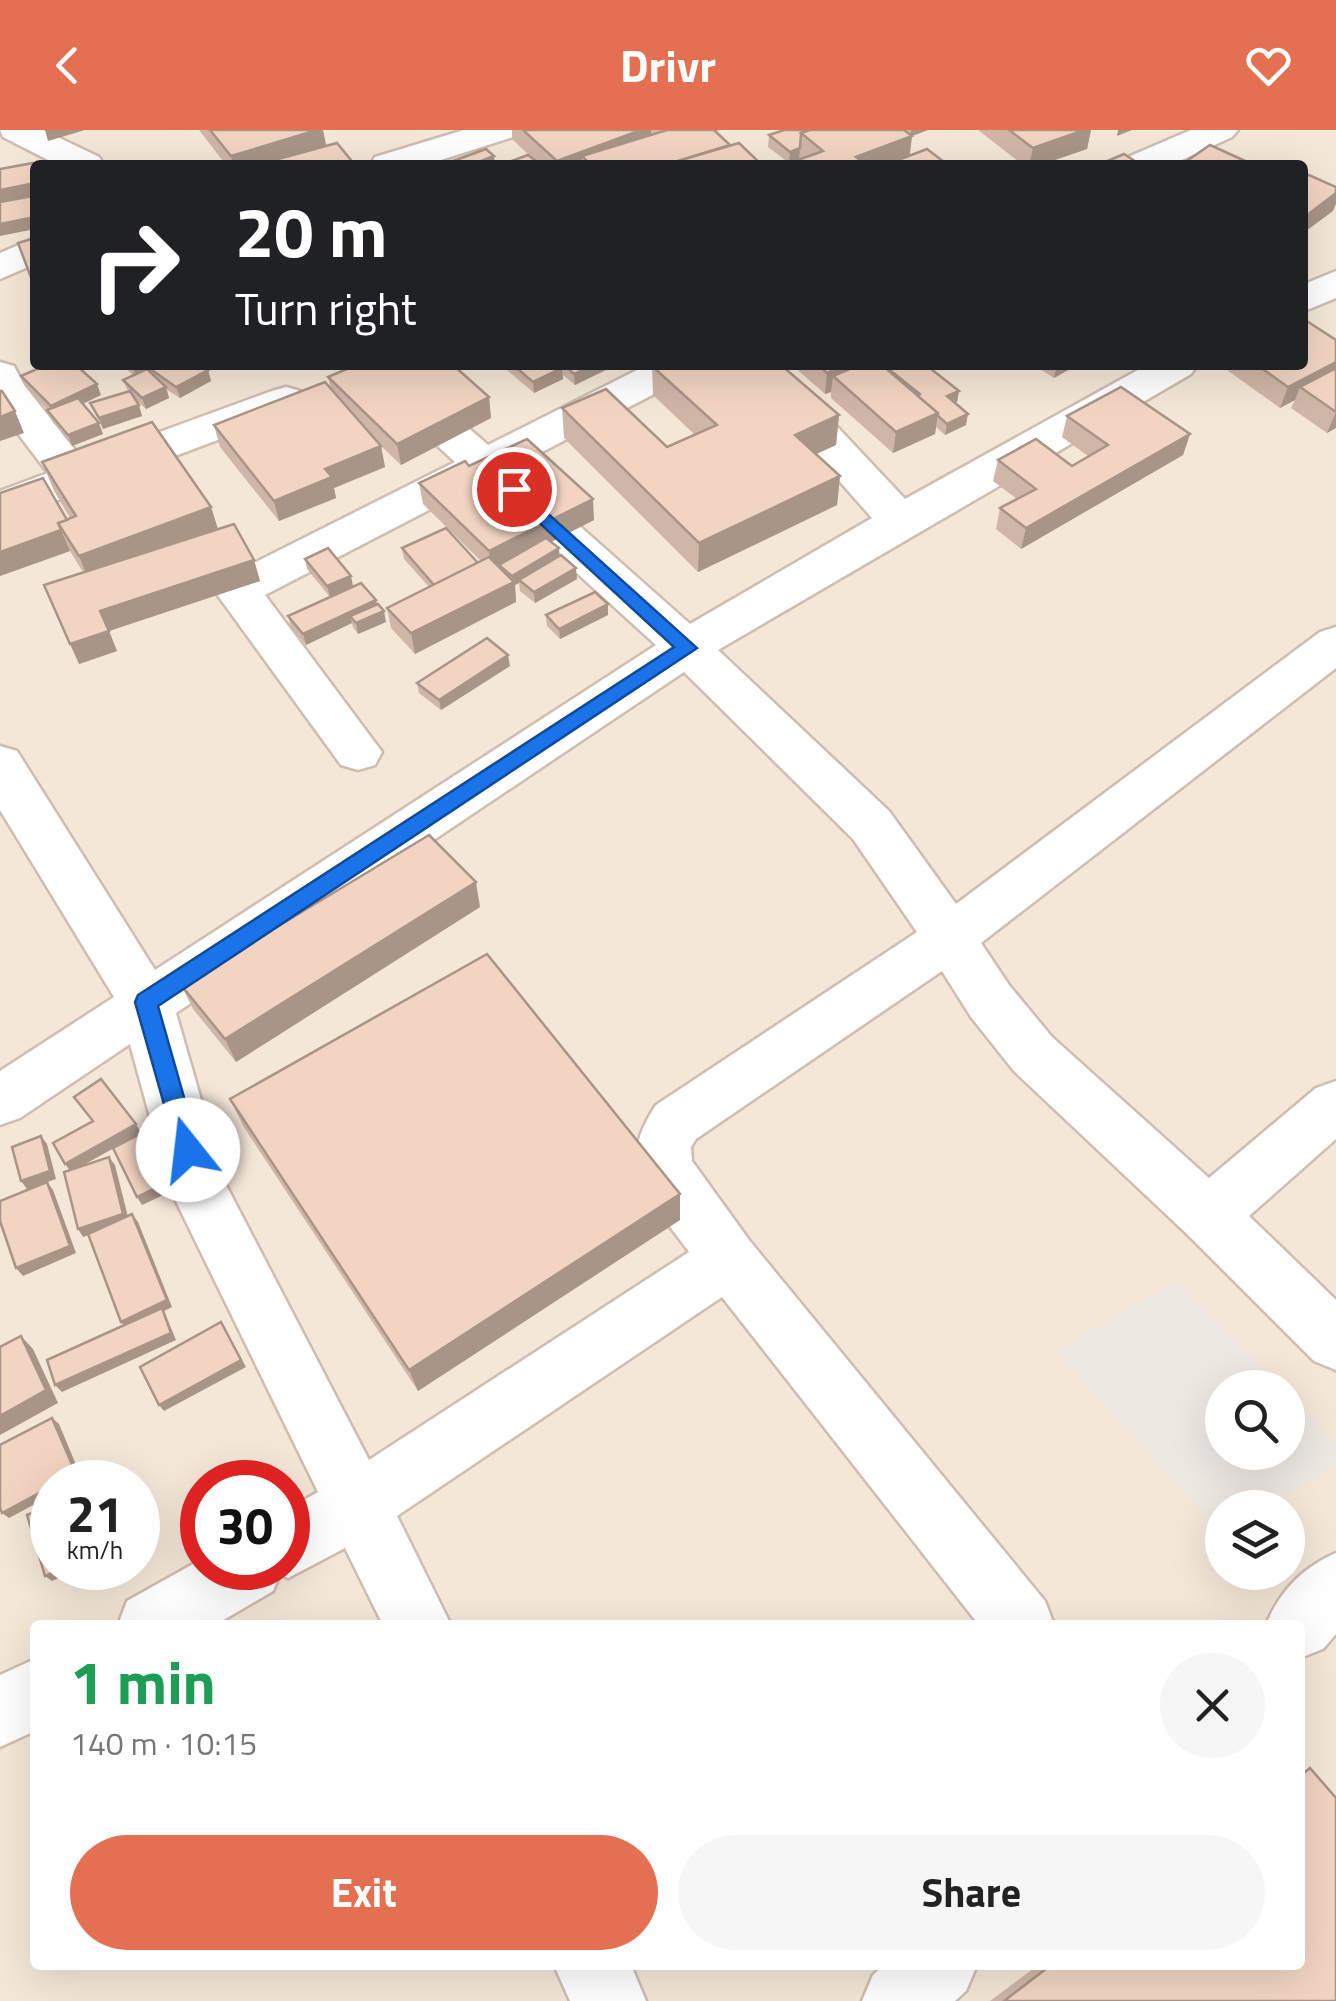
<!DOCTYPE html>
<meta charset="utf-8">
<style>
:root{--surface:#fff;--page:#f6f6f6;--text:#222;--muted:#767676;--accent:#e57051}
body{margin:0;font-family:"Titillium Web",sans-serif;background:var(--page);color:var(--text);height:100vh;display:flex;flex-direction:column;font-size:38px;white-space:nowrap}
*{box-sizing:border-box;margin:0}
p{font-size:32px;color:var(--muted)}
.icon{flex:none;width:55px;height:55px;fill:none;stroke:currentColor;stroke-width:2;stroke-linecap:round;stroke-linejoin:round}
.map{position:relative;flex:1;overflow:hidden}
.sheet{position:absolute;left:30px;top:1490px;width:1275px;height:350px;display:flex;flex-direction:column;background:var(--surface);border-radius:10px;box-shadow:0 10px 40px #0002}
.sheet>*{flex:none}
.banner{position:absolute;left:30px;top:30px;width:1278px;height:210px;border-radius:10px;box-shadow:0 10px 40px #0002;background:#202124;color:#fff;overflow:hidden}
.fabs{position:absolute;left:1205px;top:1240px;display:grid;gap:20px}
.fabs a{display:grid;place-items:center;width:100px;height:100px;border-radius:50%;background:var(--surface);box-shadow:0 10px 40px #0002;font-size:50px}
.speed{position:absolute;left:30px;top:1330px;display:flex;gap:20px;font-size:50px;font-weight:700;text-align:center}
.speed>*{display:grid;place-content:center;width:130px;height:130px;border-radius:50%;background:var(--surface);box-shadow:0 10px 40px #0002;line-height:1}
.speed small{font-size:25px;font-weight:400}
.speed .limit{border:15px solid #d22;background:#fff;color:#111}
.pin{position:absolute;display:grid;place-items:center;width:85px;height:85px;color:#fff;margin:-42px;border:5px solid #fff;border-radius:50%;box-shadow:0 2px 10px #0007}
.me{position:absolute;width:110px;margin:-55px;rotate:344deg;stroke-linejoin:round;filter:drop-shadow(0 0 8px #0008)}
.turn{display:flex;align-items:center;gap:35px;height:210px;padding:0 40px;font-size:45px}
.turn .icon{width:130px;height:130px;stroke-width:2.5}
.turn b{display:block;font-size:70px;line-height:85px}
.round{display:grid;place-items:center;flex:none;width:105px;height:105px;border-radius:52px;background:var(--page)}
.headline{display:flex;align-items:center;justify-content:space-between;height:170px;padding:0 40px}
h1{font-size:60px;font-weight:700;line-height:75px;color:#1e9e55}
.primary-button{display:flex;gap:20px;margin-top:auto;padding:20px 40px}
.primary-button a{flex:1;height:115px;border-radius:60px;background:var(--accent);color:#fff;font-size:40px;font-weight:700;line-height:115px;text-align:center}
.primary-button a+a{background:var(--page);color:var(--text)}
header{display:flex;justify-content:space-between;align-items:center;height:130px;padding:0 40px;background:var(--accent);color:#fff;font-size:45px;font-weight:700}
.map>svg:first-child{display:block}
.residential{fill:#f4e7d8;fill-rule:evenodd}
.industrial{fill:#eee8e3}
.lines{fill:none;stroke-linecap:round;stroke-linejoin:round}
.street-casing{stroke:#cfbdaf;stroke-width:5}
.street{fill:#fff;fill-rule:evenodd}
.wall{fill:#d0b6a7}
.shaded-wall{fill:#a99488}
.building{fill:#f2d4c2;stroke:#a99488;stroke-width:2.5}
.route{fill:#1a73e8;stroke:#114b97;stroke-width:2.5}
</style>
<header><svg class="icon" aria-label="back" viewBox="0 0 24 24"><path d="M15 5l-7 7 7 7"/></svg>Drivr<svg class="icon" aria-label="heart" viewBox="0 0 24 24"><path d="M12 20l-8-8c-3-5 5-10 8-4 3-6 11-1 8 4z"/></svg></header>
<div class="map">
<svg width="1336" height="1871" viewBox="0 0 1336 1871">
<rect width="100%" height="100%" fill="#fdf5ea"/>
<!-- residential -->
<path class="residential" d="M0,0L1336,1V1871H0ZM35,35H1302V235H35ZM1222,1258H1288V1322H1222ZM52,1352H138V1438H52ZM202,1352H288V1438H202ZM1222,1378H1288V1442H1222ZM35,1495H1300V1835H35Z"/>
<!-- industrial -->
<polygon class="industrial" points="1176,1152 1280,1257 1222,1258 1222,1322 1288,1322 1288,1265 1336,1314 1336,1332 1268,1377 1222,1378 1222,1405 1057,1221"/>
<g class="lines">
<!-- street casing -->
<g class="street-casing">
<g id="street">
<polygon points="0,0 43,0 99,27 104,35 58,35 3,7"/>
<polygon points="464,0 519,0 513,7 425,35 370,35 375,27"/>
<polygon points="1191,0 1238,0 1232,7 1171,35 1123,35 1128,27"/>
<polygon points="35,108 35,134 0,149 0,123"/>
<polygon points="1336,141 1336,168 1302,182 1302,155"/>
<polygon points="0,232 14,236 24,255 83,330 272,261 286,257 300,261 306,270 300,279 0,392 0,361 48,343 0,280"/>
<path d="M647,235H699L693,244L513,337L690,494L872,388L737,235H779L905,369L1147,235H1197L1191,244L718,520L889,681L956,774L1320,502L1336,497V538L981,813L1009,855L1052,907L1209,1048L1316,958L1336,951V1009L1249,1086L1336,1170V1240L1314,1231L1187,1104L1014,941L971,887L942,841L696,1009L691,1017L692,1031L749,1110L1045,1471L1054,1495H979L722,1167L397,1386L451,1495H383L345,1418L288,1448L280,1444L273,1461L215,1495H118L127,1471L202,1429V1438H288V1379L318,1362L169,1057L130,914L20,988L0,995V941L114,867L0,680V616L17,621L155,840L656,515L479,354L265,465L382,622L375,635L358,640L341,635L195,434L201,423C222,417 231,421 244,438L455,332L384,267L378,258L384,249L398,245L412,249L488,315ZM684,542L853,709L917,802L656,975C612,1041 649,1066 689,1122L369,1330L225,1053L176,883Z"/>
<path d="M1336,1423V1504L1323,1519L1300,1528V1495H1266C1279,1462 1303,1437 1336,1423Z"/>
<polygon points="35,1529 35,1601 0,1617 0,1545"/>
<polygon points="554,1835 631,1835 646,1871 570,1871"/>
<polygon points="884,1835 977,1835 966,1861 955,1871 862,1871 873,1845"/>
</g>
</g>
<!-- street -->
<use href="#street" class="street"/>
</g>
<!-- wall -->
<g class="wall">
<polygon points="199,0 323,0 326,16 355,35 226,35"/>
<polygon points="512,0 720,0 715,2 730,15 762,35 501,35 531,27 512,9"/>
<polygon points="784,0 928,0 912,6 910,26 789,33 768,17 769,5"/>
<polygon points="978,0 1091,0 1087,19 1040,35 1023,35"/>
<polygon points="1336,210 1336,298 1327,303 1291,278 1295,270 1280,278 1220,235 1302,235"/>
<polygon points="122,235 201,235 208,240 211,251 180,268 166,259 169,268 146,279 134,268 142,286 103,299 90,273 128,261 123,250 133,245"/>
<polygon points="506,235 616,235 575,255 563,245 563,249 534,263 507,240"/>
<polygon points="792,235 926,235 959,261 957,272 955,273 966,295 945,305 936,297 935,304 893,323 831,268 831,262 825,264"/>
<polygon points="1034,235 1077,235 1054,248"/>
<polygon points="652,236 839,285 836,315 816,324 840,346 837,375 698,442 564,308 562,278 667,317 695,305 653,265"/>
<polygon points="21,246 101,265 83,274 103,304 72,316 52,291 48,280 26,257"/>
<polygon points="328,247 489,267 491,288 401,335 381,316 385,337 334,358 336,368 279,391 220,317 214,295 331,259"/>
<polygon points="1067,286 1190,304 1183,325 1021,419 996,399 1000,378 1017,369 993,351 998,330 1072,336 1088,326 1062,307"/>
<polygon points="42,332 211,377 218,399 254,430 260,451 109,501 117,521 79,534 83,442 70,421 0,446 0,363 67,390 70,388 54,361"/>
<polygon points="469,336 594,390 551,412 577,449 535,473 520,461 519,453 515,455 516,472 415,524 391,498 387,478 429,457 404,429 402,418 478,433 481,431 423,374 419,353"/>
<polygon points="305,429 353,456 377,475 386,492 358,504 353,497 352,493 306,515 291,497 288,486 330,467 307,439"/>
<polygon points="608,474 608,485 560,509 547,496 546,485"/>
<polygon points="510,536 441,580 419,563 417,553"/>
<polygon points="480,777 236,932 193,879 181,855"/>
<polygon points="230,969 680,1064 680,1090 418,1261 243,996"/>
<polygon points="1310,1638 1336,1871 990,1871 1038,1835 1300,1835 1300,1642"/>
</g>
<!-- shaded-wall -->
<g class="shaded-wall">
<polygon points="45,0 85,0 48,11"/>
<polygon points="317,0 323,0 327,20 276,35 233,35 231,26"/>
<polygon points="641,0 651,0 651,18 582,26 582,35 557,35 557,31"/>
<polygon points="911,0 928,0 912,6 908,35 855,35 856,27 911,7"/>
<polygon points="1084,0 1091,0 1087,19 1040,35 1029,35 1033,18"/>
<polygon points="1118,0 1132,0 1117,6"/>
<polygon points="800,18 799,29 789,33 790,22"/>
<polygon points="494,26 495,35 471,35"/>
<polygon points="35,53 35,75 0,83 0,60"/>
<polygon points="1336,63 1336,74 1333,81 1302,104 1302,89"/>
<polygon points="35,87 35,99 0,106 0,94"/>
<polygon points="1336,232 1336,249 1300,257 1295,270 1280,278 1288,257"/>
<polygon points="140,235 168,235 149,238 151,243 137,249 133,238"/>
<polygon points="308,235 322,235 309,240"/>
<polygon points="592,235 616,235 575,255 574,244"/>
<polygon points="846,235 895,235 844,256 833,246 831,262 825,264 827,243"/>
<polygon points="1057,235 1077,235 1054,248"/>
<polygon points="562,238 563,249 534,263 533,252"/>
<polygon points="208,240 211,251 180,268 176,257"/>
<polygon points="97,254 101,265 55,287 51,276"/>
<polygon points="166,257 169,268 146,279 142,268"/>
<polygon points="959,261 957,272 946,278 947,266"/>
<polygon points="489,267 491,288 401,335 397,314"/>
<polygon points="139,275 142,286 103,299 99,288"/>
<polygon points="15,281 24,303 0,311 0,287"/>
<polygon points="1336,282 1336,298 1327,303"/>
<polygon points="938,283 935,304 893,323 896,302"/>
<polygon points="968,284 966,295 945,305 947,294"/>
<polygon points="839,285 836,315 792,335 795,305"/>
<polygon points="99,293 103,304 72,316 68,305"/>
<polygon points="1190,304 1183,325 1021,419 1026,398"/>
<polygon points="381,316 385,337 334,358 336,368 279,391 274,371 325,339"/>
<polygon points="840,346 837,375 698,442 699,413"/>
<polygon points="593,369 594,390 491,442 489,421"/>
<polygon points="211,377 220,406 91,455 79,426"/>
<polygon points="61,400 70,421 0,446 0,422"/>
<polygon points="559,418 560,429 519,450 519,453 515,455 516,472 415,524 411,503 512,453 512,446"/>
<polygon points="254,430 260,451 109,501 117,521 79,534 70,514 100,481"/>
<polygon points="576,438 577,449 535,473 534,462"/>
<polygon points="351,446 353,456 330,467 327,456"/>
<polygon points="376,470 379,480 350,486 352,493 306,515 303,504"/>
<polygon points="608,474 608,485 560,509 559,499"/>
<polygon points="384,481 386,492 358,504 356,493"/>
<polygon points="508,525 510,536 441,580 439,570"/>
<polygon points="476,752 480,777 236,932 225,909"/>
<polygon points="136,994 141,1003 71,1042 65,1034"/>
<polygon points="144,1002 174,1060 142,1075 137,1067"/>
<polygon points="41,1006 47,1014 56,1049 47,1052 53,1060 76,1123 23,1146 16,1138 27,1059 21,1051"/>
<polygon points="109,1027 115,1035 129,1091 83,1107 78,1099"/>
<polygon points="680,1064 680,1090 418,1261 409,1240"/>
<polygon points="132,1084 138,1092 172,1177 164,1181 176,1210 62,1262 55,1255 127,1199 121,1192"/>
<polygon points="225,1199 246,1237 164,1281 159,1275"/>
<polygon points="21,1206 33,1219 58,1273 0,1305 0,1286"/>
<polygon points="52,1288 59,1294 82,1349 77,1352 60,1352"/>
<polygon points="52,1356 52,1365 9,1388 2,1383"/>
<polygon points="64,1438 81,1438 52,1451 45,1446"/>
</g>
<!-- building -->
<g class="building">
<polygon points="210,0 317,0 231,26"/>
<polygon points="523,0 641,0 557,31"/>
<polygon points="667,0 714,0 730,15 678,31 678,35 591,35 582,26"/>
<polygon points="784,0 810,0 801,3 800,18 790,22 769,5"/>
<polygon points="810,0 904,0 912,6 856,27 866,35 784,35 823,21 801,3"/>
<polygon points="1009,0 1084,0 1033,18"/>
<polygon points="337,13 355,35 256,35"/>
<polygon points="739,13 762,35 682,35 678,31"/>
<polygon points="1210,15 1254,35 1181,35"/>
<polygon points="486,19 494,26 471,35 442,35"/>
<polygon points="927,19 948,35 885,35"/>
<polygon points="1124,24 1141,35 1098,35"/>
<polygon points="528,25 541,35 501,35"/>
<polygon points="33,33 35,40 35,53 0,60 0,39"/>
<polygon points="1302,42 1336,57 1336,63 1302,89"/>
<polygon points="33,66 35,74 35,87 0,94 0,72"/>
<polygon points="35,108 35,158 18,113"/>
<polygon points="1302,188 1336,210 1336,232 1288,257 1257,235 1302,235"/>
<polygon points="46,235 53,235 56,238 62,235 76,235 97,254 51,276 21,246"/>
<polygon points="154,235 201,235 208,240 176,257 149,238"/>
<polygon points="356,235 453,235 489,267 397,314 328,247"/>
<polygon points="513,235 559,235 562,238 533,252"/>
<polygon points="564,235 592,235 574,244"/>
<polygon points="654,235 781,235 839,285 795,305 840,346 699,413 562,278 606,259 667,317 717,295 652,236"/>
<polygon points="818,235 846,235 827,243"/>
<polygon points="859,235 882,235 938,283 896,302 833,246"/>
<polygon points="890,235 926,235 959,261 947,266 968,284 947,294 938,286 938,283 918,266 920,264 886,237"/>
<polygon points="1336,238 1336,282 1300,257"/>
<polygon points="147,239 166,257 142,268 123,250"/>
<polygon points="325,252 381,316 325,339 332,347 274,371 214,295"/>
<polygon points="1121,257 1190,304 1026,398 1000,378 1036,359 998,330 1036,309 1072,336 1108,315 1067,286"/>
<polygon points="0,261 2,261 15,281 0,287"/>
<polygon points="130,261 139,275 99,288 90,273"/>
<polygon points="78,268 99,293 68,305 47,280"/>
<polygon points="152,292 211,377 79,426 58,393 76,386 42,332"/>
<polygon points="527,309 593,369 489,421 419,353 465,331 469,336"/>
<polygon points="43,348 67,390 58,393 61,400 0,422 0,363"/>
<polygon points="234,394 254,430 100,481 109,501 70,514 44,455"/>
<polygon points="446,398 478,433 434,455 402,418"/>
<polygon points="546,408 559,418 512,446 499,435"/>
<polygon points="328,418 351,446 327,456 305,429"/>
<polygon points="561,425 576,438 534,462 519,450"/>
<polygon points="489,427 514,452 411,503 387,478"/>
<polygon points="361,453 376,470 303,504 288,486"/>
<polygon points="595,462 608,474 559,499 546,485"/>
<polygon points="378,474 384,481 356,493 350,486"/>
<polygon points="487,508 508,525 439,570 417,553"/>
<polygon points="429,705 476,752 225,909 181,855"/>
<polygon points="487,824 680,1064 409,1240 230,969"/>
<polygon points="101,949 136,994 65,1034 53,1013 93,991 74,967"/>
<polygon points="144,1002 169,1052 137,1067 113,1018"/>
<polygon points="41,1006 50,1041 21,1051 12,1017"/>
<polygon points="109,1027 123,1084 78,1099 64,1042"/>
<polygon points="47,1052 70,1116 16,1138 0,1091 0,1071"/>
<polygon points="132,1084 167,1170 121,1192 88,1104"/>
<polygon points="162,1178 171,1203 55,1255 47,1230"/>
<polygon points="221,1192 241,1230 159,1275 140,1237"/>
<polygon points="21,1206 46,1260 0,1286 0,1217"/>
<polygon points="52,1288 76,1344 60,1352 52,1352 52,1356 2,1383 0,1378 0,1315"/>
<polygon points="52,1374 52,1438 64,1438 45,1446 27,1385"/>
<polygon points="1310,1638 1336,1668 1336,1871 1004,1871 1051,1835 1300,1835 1300,1646"/>
</g>
<!-- route -->
<polygon class="route" points="514,353 697,518 158,876 199,1020 196,1027 188,1030 179,1027 135,872 138,865 674,517 507,363 505,359"/>
</svg>
<div class="fabs">
<a><svg class="icon" aria-label="search" viewBox="0 0 24 24"><circle cx="10" cy="10" r="6"/><path d="M15 15l6 6"/></svg></a>
<a><svg class="icon" aria-label="layers" viewBox="0 0 24 24"><path d="M12 4l9 5-9 5-9-5zM3 14l9 5 9-5"/></svg></a>
</div>
<div class="speed"><div>21<small>km/h</small></div><div class="limit">30</div></div>
<div class="pin" style="left:514px;top:359px;background:#d93025"><svg class="icon" aria-label="arrive" viewBox="0 0 24 24"><path d="M6 21V4h12l-3 4 3 4H6"/></svg></div>
<svg class="me" style="left:188px;top:1020px" viewBox="-20 -20 40 40"><circle r="19" fill="#fff"/><path d="M0-13L10 11 0 6-10 11z" fill="#1a73e8"/></svg>
<div class="banner">
<div class="turn"><svg class="icon" aria-label="right" viewBox="0 0 24 24"><path d="M7 20v-9h11M14 6l5 5-5 5"/></svg><div><b>20 m</b>Turn right</div></div>
</div>
<section class="sheet">
<div class="headline"><div><h1>1 min</h1><p>140 m · 10:15</p></div><a class="round"><svg class="icon" aria-label="close" viewBox="0 0 24 24"><path d="M6 6l12 12M18 6L6 18"/></svg></a></div>
<div class="primary-button"><a>Exit</a><a>Share</a></div>
</section>
</div>
